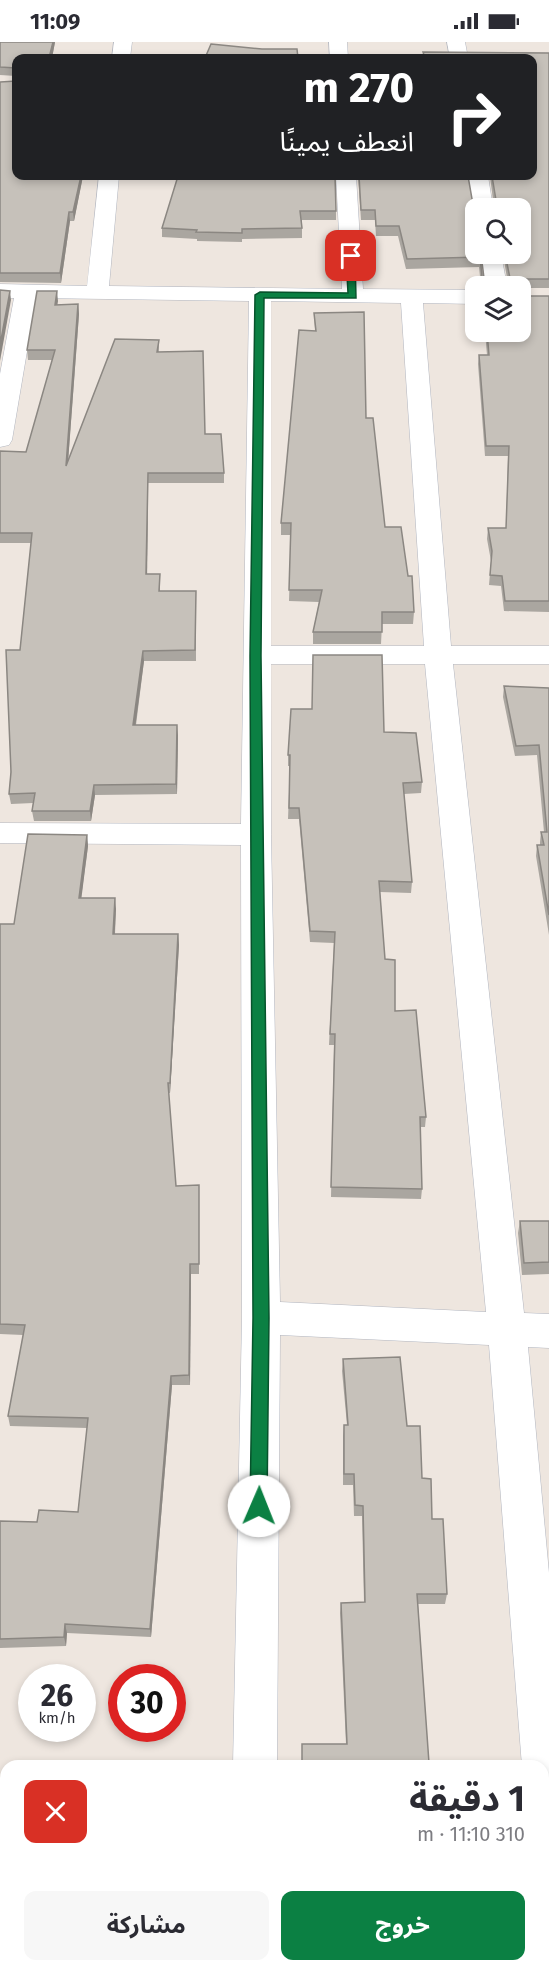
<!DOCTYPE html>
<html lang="ar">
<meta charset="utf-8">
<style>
:root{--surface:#fff;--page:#f7f7f7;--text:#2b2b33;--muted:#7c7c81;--accent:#0b8043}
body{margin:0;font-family:"Fira Sans","Noto Sans Arabic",sans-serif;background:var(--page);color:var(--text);direction:rtl;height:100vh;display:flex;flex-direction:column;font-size:22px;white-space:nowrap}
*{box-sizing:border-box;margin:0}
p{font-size:20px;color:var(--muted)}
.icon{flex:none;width:33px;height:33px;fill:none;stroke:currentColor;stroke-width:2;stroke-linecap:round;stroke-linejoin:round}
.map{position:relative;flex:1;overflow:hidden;direction:ltr}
.panel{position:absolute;left:0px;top:1718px;width:549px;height:212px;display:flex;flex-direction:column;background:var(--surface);border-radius:18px 18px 0 0;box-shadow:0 3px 9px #0003;direction:rtl}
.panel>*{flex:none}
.hud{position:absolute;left:12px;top:12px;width:525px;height:126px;border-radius:12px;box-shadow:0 3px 9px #0003;direction:rtl;background:#202124;color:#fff;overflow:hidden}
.tools{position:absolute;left:465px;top:156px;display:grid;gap:12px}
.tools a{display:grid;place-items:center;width:66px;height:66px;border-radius:12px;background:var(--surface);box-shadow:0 3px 9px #0003;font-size:30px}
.speed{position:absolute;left:18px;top:1622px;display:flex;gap:12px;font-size:30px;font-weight:700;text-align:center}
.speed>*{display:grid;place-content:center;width:78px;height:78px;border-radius:50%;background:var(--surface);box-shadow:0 3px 9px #0003;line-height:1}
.speed small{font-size:15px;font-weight:400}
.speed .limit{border:9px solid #d22;background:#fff;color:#111}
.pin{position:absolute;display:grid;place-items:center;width:51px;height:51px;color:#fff;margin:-26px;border-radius:12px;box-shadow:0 3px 9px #0006}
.me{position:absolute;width:66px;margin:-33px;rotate:1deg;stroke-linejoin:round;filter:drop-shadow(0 0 4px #0008)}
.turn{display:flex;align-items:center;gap:21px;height:126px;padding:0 24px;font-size:27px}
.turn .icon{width:78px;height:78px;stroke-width:2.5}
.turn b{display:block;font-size:42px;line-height:51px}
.round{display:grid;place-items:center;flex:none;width:63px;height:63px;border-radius:12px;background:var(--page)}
.head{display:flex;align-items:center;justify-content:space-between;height:102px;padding:0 24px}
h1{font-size:36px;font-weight:700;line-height:45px}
.button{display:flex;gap:12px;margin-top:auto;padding:12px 24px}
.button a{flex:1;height:69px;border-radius:12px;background:var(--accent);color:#fff;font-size:24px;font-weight:700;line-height:69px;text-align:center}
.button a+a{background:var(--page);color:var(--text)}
.status{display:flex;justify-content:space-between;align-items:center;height:42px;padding:0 30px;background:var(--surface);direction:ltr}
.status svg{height:16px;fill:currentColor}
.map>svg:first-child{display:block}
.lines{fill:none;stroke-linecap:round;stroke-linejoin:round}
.minor-casing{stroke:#b2b6c0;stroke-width:1}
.minor{fill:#fff;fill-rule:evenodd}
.wall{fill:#aaa6a0;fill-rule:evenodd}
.shaded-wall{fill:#8b8782}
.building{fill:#c6c1ba;stroke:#8b8782;stroke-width:1.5;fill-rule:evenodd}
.route{fill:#0b8043;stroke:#07532c;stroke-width:1.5}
</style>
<div class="status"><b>11:09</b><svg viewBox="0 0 49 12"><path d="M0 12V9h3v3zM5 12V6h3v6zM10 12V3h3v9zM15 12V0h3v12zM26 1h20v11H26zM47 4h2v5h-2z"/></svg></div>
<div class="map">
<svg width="549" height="1928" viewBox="0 0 549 1928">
<rect width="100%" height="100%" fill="#eee6df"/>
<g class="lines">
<!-- minor casing -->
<g class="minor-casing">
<g id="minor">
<polygon points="114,0 132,0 130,16 112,16"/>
<polygon points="329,0 347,0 348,16 330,16"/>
<polygon points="447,0 465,0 468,16 450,16"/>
<path d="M99,134H119L109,244L342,247L336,134H356L363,247L476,248V262L423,261L451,604H549V622H453L524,1271L549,1272V1306L528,1305L549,1531V1795L543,1792V1724H522L489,1303L280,1293L277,1724H233L242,1276L241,803L0,801V781L241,782L249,259L36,256L12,398L9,403L0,405V332L14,256H0V242L87,244ZM271,259L401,261L424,604H271ZM271,622H425L486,1270L280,1260L271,793Z"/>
<polygon points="468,134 488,134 493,166 476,166 476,170 473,166"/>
<polygon points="481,212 501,212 507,244 485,244"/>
<rect x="228" y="1923" width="48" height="5"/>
</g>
</g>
<!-- minor -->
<use href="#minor" class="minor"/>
</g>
<!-- wall -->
<g class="wall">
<polygon points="0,0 55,0 52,16 16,16 16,34 0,33"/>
<path d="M423,10L549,11V246H520V244H481L479,225L406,227L398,194H376L375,178H361L358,134H468L472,157L477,163L493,158L490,134H532L423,13ZM476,166L520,212H503L507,236H484Z"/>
<polygon points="0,40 16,134 83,134 74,179 70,179 61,241 0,240"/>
<polygon points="178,134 336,169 336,178 302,178 302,196 242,197 242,200 197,199 197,197 162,195 162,186"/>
<polygon points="57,249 57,263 78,262 79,272 68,419 159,298 159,310 205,392 224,431 224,441 148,441 147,532 160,532 160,549 196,549 196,619 144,619 136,683 178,693 177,752 95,753 91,779 34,779 32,769 33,761 11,762 9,752 20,608 31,501 0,501 0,409 26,410 52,318 28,318 27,308"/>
<polygon points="549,254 549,570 504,569 501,544 489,543 491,519 487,497 488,486 506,486 508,414 485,414 478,322 479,313 487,313 485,290 520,290"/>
<polygon points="314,271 366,376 385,485 414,570 413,582 382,582 381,602 313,602 313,590 319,560 289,559 291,493 281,493 281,481 315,289"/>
<polygon points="504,644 549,646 549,893 536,814 537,803 540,803 540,800 541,790 544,790 537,713 515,714 503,655"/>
<polygon points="384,690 422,740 421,751 404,752 412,840 411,851 380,850 385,917 395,969 426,1075 425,1085 420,1085 422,1147 421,1157 331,1155 334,1003 329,1003 334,901 310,900 299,777 288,777 290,724 288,724 288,713"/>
<polygon points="87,793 88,804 81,856 116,867 115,892 178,892 179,903 170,1051 168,1051 176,1144 199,1154 199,1232 191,1232 190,1343 172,1343 151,1595 67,1591 66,1604 0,1606 0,1479 37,1480 78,1470 87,1386 10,1384 8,1374 23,1293 0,1292 0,882 14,882"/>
<polygon points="520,1179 549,1179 549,1232 522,1233 518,1191"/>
<polygon points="343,1317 407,1384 432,1477 447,1552 445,1562 418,1562 429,1721 302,1724 346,1702 340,1571 341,1561 364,1560 362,1474 354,1474 353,1443 343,1443 343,1394 344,1383 347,1383 342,1329"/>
<polygon points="0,1766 6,1766 6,1897 0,1898"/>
</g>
<!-- shaded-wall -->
<g class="shaded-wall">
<polygon points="53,0 55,0 52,16 49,16"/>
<polygon points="81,134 83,134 74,179 73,170"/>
<polygon points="69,170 70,179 61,241 60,231"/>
<polygon points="10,249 11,258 0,319 0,303"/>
<polygon points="57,249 58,259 56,272 55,263"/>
<polygon points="78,262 79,272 67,434 66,424"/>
<polygon points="148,431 148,441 147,543 146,532"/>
<polygon points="143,609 144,619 134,694 133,683"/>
<polygon points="177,683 178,693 177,752 176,742"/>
<polygon points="94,743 95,753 91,779 90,769"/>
<polygon points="87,793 88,804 80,867 79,856"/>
<polygon points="115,856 116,867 114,903 113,892"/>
<polygon points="178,892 179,903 170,1051 170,1041"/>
<polygon points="190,1222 191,1232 190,1343 189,1333"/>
<polygon points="171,1334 172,1343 151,1595 150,1587"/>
<polygon points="65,1582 67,1591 66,1604 64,1595"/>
</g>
<!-- building -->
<g class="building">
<polygon points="0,0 53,0 49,16 16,16 16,26 0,25"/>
<polygon points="211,2 262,7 297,7 298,16 325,16 205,16"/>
<path d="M423,10L549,11V237H519V244H483L480,215L407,217L399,184H376L375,168H361L359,134H468L472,157L477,163L479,159L496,158L492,134H532V16H376V13H424ZM476,166H520V212H505L510,236H484L481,212H476Z"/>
<polygon points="16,39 16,134 81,134 73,170 69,170 60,231 0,231 0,40"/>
<polygon points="178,134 335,134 336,169 300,169 302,186 242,187 242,191 196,190 197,188 162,186"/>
<polygon points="0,248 10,249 0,303"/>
<polygon points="37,249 57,249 55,263 78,262 66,424 115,297 159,298 157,310 203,309 205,392 221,392 224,431 148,431 146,532 160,532 159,549 196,549 195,608 143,609 133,683 177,683 176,742 94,743 90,769 32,769 35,751 9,752 11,730 6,608 20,608 32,491 0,491 0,409 26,410 55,308 27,308"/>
<polygon points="520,254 549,254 549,559 505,559 502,534 490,533 492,509 488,486 506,486 509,404 486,404 479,313 489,313 487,290 520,290"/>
<polygon points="364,270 366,376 373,376 385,485 401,485 408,534 412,534 414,570 382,570 382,590 313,590 322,548 289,548 291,481 281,481 299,288 316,289 314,271"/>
<polygon points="313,613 382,613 384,690 416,691 422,740 403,741 412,840 379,839 385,917 395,918 395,969 416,968 426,1075 420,1075 422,1147 331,1145 335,992 330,992 335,890 310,889 299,766 289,766 290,713 288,713 291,667 312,667"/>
<polygon points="504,644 549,646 549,873 537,803 544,803 541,790 547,790 539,703 516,704"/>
<polygon points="28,792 87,793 79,856 115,856 113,892 178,892 170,1041 168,1041 176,1144 199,1143 199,1222 190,1222 189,1333 171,1334 150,1587 65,1582 64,1595 0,1597 0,1479 37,1480 39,1468 78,1470 88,1376 8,1374 25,1283 0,1282 0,882 14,882"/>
<polygon points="520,1179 549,1179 549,1220 524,1221"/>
<polygon points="400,1315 407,1384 420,1384 422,1436 431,1437 432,1477 443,1477 447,1552 417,1552 429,1721 459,1720 459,1724 302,1724 302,1702 347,1702 341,1561 365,1560 363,1464 355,1463 354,1432 344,1432 344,1383 348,1383 343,1317"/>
<rect x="0" y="1766" width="6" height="123"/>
<polygon points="349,1923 448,1923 448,1925 476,1923 503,1923 504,1928 349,1928"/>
</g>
<!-- route -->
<polygon class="route" points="351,211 355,214 356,256 264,256 261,614 269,1276 267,1464 265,1470 259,1472 253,1470 250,1464 253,1276 250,614 255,253 260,250 348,251 346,214"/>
</svg>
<div class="tools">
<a><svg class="icon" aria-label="search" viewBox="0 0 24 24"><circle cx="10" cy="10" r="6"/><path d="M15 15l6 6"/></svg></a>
<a><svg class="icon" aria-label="layers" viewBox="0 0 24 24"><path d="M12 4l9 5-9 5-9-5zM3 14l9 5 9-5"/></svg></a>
</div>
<div class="speed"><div>26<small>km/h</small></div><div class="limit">30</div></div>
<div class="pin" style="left:351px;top:214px;background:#d93025"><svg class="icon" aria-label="arrive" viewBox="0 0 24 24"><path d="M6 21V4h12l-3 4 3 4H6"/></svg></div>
<svg class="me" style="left:259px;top:1464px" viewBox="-20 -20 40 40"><circle r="19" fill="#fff"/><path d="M0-13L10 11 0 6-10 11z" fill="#0b8043"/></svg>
<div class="hud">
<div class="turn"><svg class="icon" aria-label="right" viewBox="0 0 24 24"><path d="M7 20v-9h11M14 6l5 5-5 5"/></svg><div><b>270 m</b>انعطف يمينًا</div></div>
</div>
<section class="panel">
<div class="head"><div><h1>1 دقيقة</h1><p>310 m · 11:10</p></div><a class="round" style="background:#d93025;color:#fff"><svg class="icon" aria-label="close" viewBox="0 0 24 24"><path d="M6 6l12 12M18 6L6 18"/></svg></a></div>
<div class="button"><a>خروج</a><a>مشاركة</a></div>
</section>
</div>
